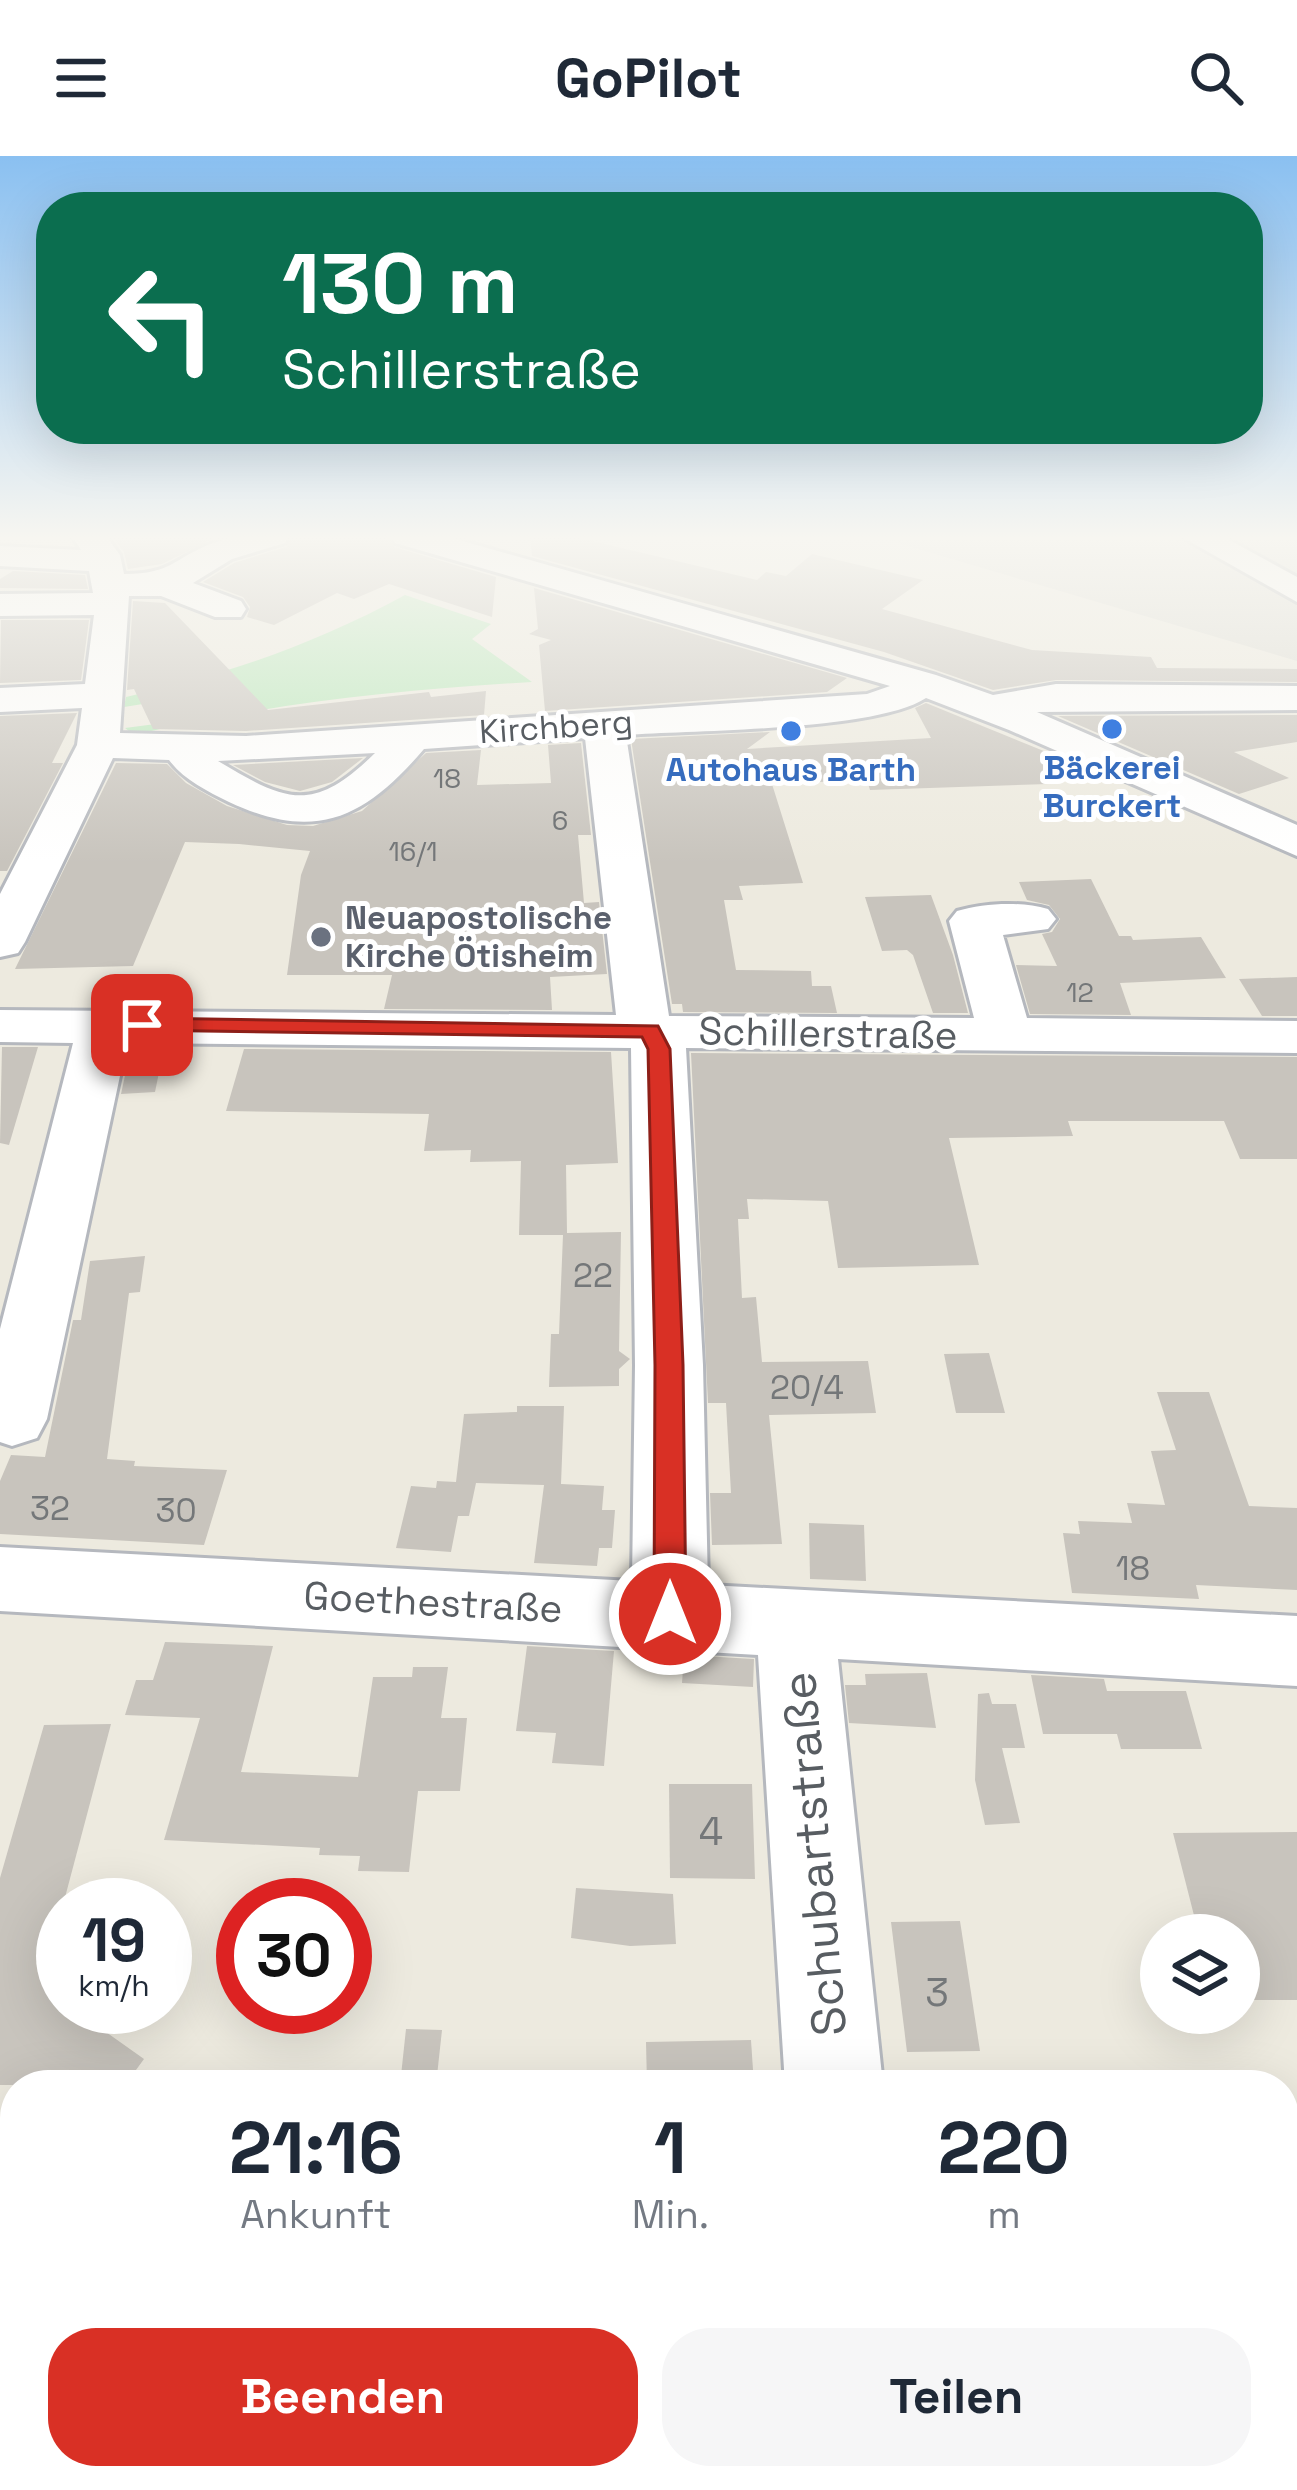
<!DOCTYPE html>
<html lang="de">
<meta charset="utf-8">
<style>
:root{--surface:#fff;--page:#f6f6f7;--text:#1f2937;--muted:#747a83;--accent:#d93025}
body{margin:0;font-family:"Space Grotesk",sans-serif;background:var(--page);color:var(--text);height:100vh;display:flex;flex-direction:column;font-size:45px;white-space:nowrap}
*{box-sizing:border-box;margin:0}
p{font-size:39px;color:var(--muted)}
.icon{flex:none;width:66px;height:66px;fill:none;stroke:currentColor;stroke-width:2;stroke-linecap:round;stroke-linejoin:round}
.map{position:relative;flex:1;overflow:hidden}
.drawer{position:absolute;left:0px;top:1914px;width:1299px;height:420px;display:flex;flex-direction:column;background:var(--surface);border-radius:48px 48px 0 0;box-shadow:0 12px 48px #0002}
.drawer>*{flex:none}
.hud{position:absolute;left:36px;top:36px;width:1227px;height:252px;border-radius:48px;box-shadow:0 12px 48px #0002;background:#0b6e4f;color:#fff;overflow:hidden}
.controls{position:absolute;left:1140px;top:1758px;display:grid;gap:24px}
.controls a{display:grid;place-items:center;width:120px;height:120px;border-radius:50%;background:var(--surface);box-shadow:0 12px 48px #0002;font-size:60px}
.speed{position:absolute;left:36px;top:1722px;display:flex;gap:24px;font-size:60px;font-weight:700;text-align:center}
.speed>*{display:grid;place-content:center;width:156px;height:156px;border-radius:50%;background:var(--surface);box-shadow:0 12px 48px #0002;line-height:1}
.speed small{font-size:30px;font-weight:400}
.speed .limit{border:18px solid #d22;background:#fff;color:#111}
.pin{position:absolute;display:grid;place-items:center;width:102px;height:102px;color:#fff;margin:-51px;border-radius:24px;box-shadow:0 6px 18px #0006}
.me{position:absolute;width:132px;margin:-66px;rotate:0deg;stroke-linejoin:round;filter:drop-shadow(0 0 9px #0008)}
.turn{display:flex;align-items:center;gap:42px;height:252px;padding:0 48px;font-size:54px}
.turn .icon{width:156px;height:156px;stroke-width:2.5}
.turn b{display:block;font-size:84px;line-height:102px}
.eta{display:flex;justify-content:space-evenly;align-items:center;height:204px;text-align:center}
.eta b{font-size:72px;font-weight:700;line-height:84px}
.button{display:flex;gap:24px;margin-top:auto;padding:24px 48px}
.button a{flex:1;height:138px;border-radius:48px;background:var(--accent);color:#fff;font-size:48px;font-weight:700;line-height:138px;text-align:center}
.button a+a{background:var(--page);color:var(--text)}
header{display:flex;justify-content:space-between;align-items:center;height:156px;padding:0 48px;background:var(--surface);font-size:54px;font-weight:700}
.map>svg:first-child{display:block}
.industrial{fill:#dddcd4}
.green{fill:#b9e7ba}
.building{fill:#c8c4bd}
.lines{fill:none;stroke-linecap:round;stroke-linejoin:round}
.minor-casing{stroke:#b5b8be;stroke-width:6}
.minor{fill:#fff;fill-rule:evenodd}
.route{fill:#d93025;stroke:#8d1f18;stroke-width:3}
.shop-dot{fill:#3f7fe0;stroke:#fff;stroke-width:4.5}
.worship-dot{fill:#6b7280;stroke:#fff;stroke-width:4.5}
.labels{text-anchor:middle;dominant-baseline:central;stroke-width:10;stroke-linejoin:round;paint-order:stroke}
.far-number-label{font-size:27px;fill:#747779}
.far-street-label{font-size:33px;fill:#585d62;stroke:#fff}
.far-shop-label{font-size:33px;font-weight:bold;fill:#366cbe;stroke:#fff}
.far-worship-label{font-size:33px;font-weight:bold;fill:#5b616d;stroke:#fff;text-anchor:start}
.number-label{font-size:33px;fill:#747779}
.street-label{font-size:39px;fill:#585d62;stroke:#fff}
.near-number-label{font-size:39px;fill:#747779}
.near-street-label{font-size:48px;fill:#585d62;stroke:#fff}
</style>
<header><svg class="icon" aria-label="menu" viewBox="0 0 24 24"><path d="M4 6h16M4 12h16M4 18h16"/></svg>GoPilot<svg class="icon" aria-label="search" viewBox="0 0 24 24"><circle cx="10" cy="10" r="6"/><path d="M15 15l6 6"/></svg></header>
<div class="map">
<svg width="1297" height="2334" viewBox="0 0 1297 2334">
<rect width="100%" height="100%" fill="#edeadf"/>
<!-- industrial -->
<polygon class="industrial" points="874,380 1297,380 1297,505"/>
<!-- green -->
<path class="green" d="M405,439L491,468L472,483L532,526C397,534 266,548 134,579L125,572L171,566L168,544L124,551L126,541C226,519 315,488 405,439Z"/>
<!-- building -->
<g class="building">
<polygon points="112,380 219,380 162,408 128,413 124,396"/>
<polygon points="293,380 387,380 394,391 496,421 492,461 389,428 354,443 337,437 274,469 247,461 250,451 243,441 203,426 234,407 286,391"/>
<polygon points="530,380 571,380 757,424 766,416 786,420 812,398 923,424 882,453 1032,494 1151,501 1157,512 1297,513 1297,526 1056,524 993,534 884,496 532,400"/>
<polygon points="13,415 85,419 88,433 0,432 0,423"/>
<polygon points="534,432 847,522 827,536 545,555 539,489 551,484 529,478 538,473"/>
<polygon points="133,445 165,447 268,554 429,536 431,541 486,535 484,559 246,575 153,573 134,533 127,534"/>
<polygon points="89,464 81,524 0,527 1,464"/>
<polygon points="926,547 1066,604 1042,615 1048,628 870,634 867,624 772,628 803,727 739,730 743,744 724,744 736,814 811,815 812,830 831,830 837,857 683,856 682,848 672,848 631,583 770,576 747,593 931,582 915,552"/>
<polygon points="77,557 52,607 63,607 7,715 0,715 0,560"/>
<polygon points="1297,559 1297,586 1234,596 1289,622 1239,638 1058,560"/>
<polygon points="581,587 591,679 578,679 584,747 599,746 607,818 550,821 552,854 384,853 392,819 287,819 301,719 310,695 239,688 185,686 133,810 15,813 116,607 167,608 186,627 227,650 287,669 313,670 362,655 426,597 481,594 477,629 551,627 548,589"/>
<polygon points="363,602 332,626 300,635 265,626 233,609"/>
<polygon points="1091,723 1119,780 1131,780 1133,784 1201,781 1226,822 1120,827 1131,859 1030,858 1016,809 1057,810 1042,778 1052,776 1060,763 1049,749 1027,744 1019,726"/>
<polygon points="931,739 953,799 968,857 933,857 913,799 907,794 882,795 865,741"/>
<polygon points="1297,821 1297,860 1262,860 1239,823"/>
<polygon points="2,891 38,891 9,989 0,987"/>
<polygon points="131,892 164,892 155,936 121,938"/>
<polygon points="244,893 611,896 618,1007 566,1009 567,1077 621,1076 619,1195 630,1203 619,1213 619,1230 549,1231 551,1178 559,1178 563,1079 519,1079 521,1005 470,1006 471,994 424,995 429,958 226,955"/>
<polygon points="691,897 1297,901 1297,1003 1240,1003 1224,965 1068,965 1073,980 949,982 979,1109 838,1112 828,1045 747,1043 749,1063 738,1063 742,1142 756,1141 762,1206 868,1205 876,1257 769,1259 782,1388 712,1389 710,1337 731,1337 726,1247 708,1247"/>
<polygon points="145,1100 140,1136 129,1137 107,1303 135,1305 134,1310 227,1314 204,1389 0,1378 0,1325 11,1299 45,1301 73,1164 81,1164 90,1105"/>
<polygon points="989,1197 1005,1257 956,1257 944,1198"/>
<polygon points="1157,1236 1209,1236 1249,1350 1297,1352 1297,1434 1196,1429 1199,1443 1072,1437 1063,1377 1080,1378 1078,1365 1132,1367 1127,1347 1165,1349 1151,1295 1176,1294"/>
<polygon points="517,1250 564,1250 561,1328 604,1330 602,1354 615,1354 612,1392 599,1392 597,1410 534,1407 544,1329 476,1327 469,1360 458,1360 451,1396 396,1392 411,1330 436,1332 437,1325 456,1326 464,1258 517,1256"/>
<polygon points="809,1367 864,1369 866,1425 810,1423"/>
<polygon points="165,1486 273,1490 241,1616 358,1621 373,1521 412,1521 413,1511 448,1511 441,1562 467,1562 460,1635 418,1635 409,1716 358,1715 360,1700 319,1699 320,1692 164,1684 200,1562 125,1559 136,1524 153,1524"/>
<polygon points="527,1490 614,1495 604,1610 552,1607 556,1577 516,1575"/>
<polygon points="684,1499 754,1503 753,1531 682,1527"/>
<polygon points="927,1517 936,1572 849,1567 845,1529 866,1529 865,1518"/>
<polygon points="1031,1519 1104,1523 1107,1535 1186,1535 1202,1593 1121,1593 1117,1578 1043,1578"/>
<polygon points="989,1537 992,1548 1016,1548 1025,1592 1002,1592 1020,1667 985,1669 975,1624 978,1538"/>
<polygon points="111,1568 63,1749 63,1851 94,1851 89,1864 144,1903 125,1929 0,1929 0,1722 44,1569"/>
<polygon points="669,1628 752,1628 755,1723 670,1722"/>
<polygon points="1297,1676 1297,1844 1243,1844 1239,1779 1199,1779 1173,1677"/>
<polygon points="576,1732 673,1738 676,1788 630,1790 571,1782"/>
<polygon points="960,1765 980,1895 907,1896 891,1766"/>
<polygon points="406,1873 442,1874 436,1929 400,1929"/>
<polygon points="751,1884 754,1929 647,1929 646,1886"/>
</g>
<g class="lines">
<!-- minor casing -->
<g class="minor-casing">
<g id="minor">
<path d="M72,380H106L120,399L124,418C173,418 173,402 213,387C238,378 263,380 289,380L285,387L232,403L193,427L241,445L246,453L241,461H215L161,440H129L120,577L246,580L867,538L890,530L395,387L391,380H445L936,519L993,539L1056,528L1297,530V554L1037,556L1297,669V700L1009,574L926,542C876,575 694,574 626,579L669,860L974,862L949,765L957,755C985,747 1019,745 1048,753L1056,763L1048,773L1003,779L1027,862L1297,865V897L686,892L703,1209L708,1429L1297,1460V1530L838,1503L883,1929H785L758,1499L0,1455V1391L632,1425L635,1209L631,892L127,887L47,1263L37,1282L12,1290L0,1286V1173L73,887L0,886V854L616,859L585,582L424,593C365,662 316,687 229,646C207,635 184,624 169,604L113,602L25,786L18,797L0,801V738L77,589L82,552L0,556V532L85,528L94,459L0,460V438L93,437L89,415L0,410V390L81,394ZM375,597C314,657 288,647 218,605Z"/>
<polygon points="1180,380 1222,380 1297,421 1297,446"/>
<polygon points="0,2063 15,2070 15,2181 0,2175"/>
<polygon points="207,2319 335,2319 341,2334 213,2334"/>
<polygon points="810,2319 924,2319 925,2334 811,2334"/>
</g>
</g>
<!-- minor -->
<use href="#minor" class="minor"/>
</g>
<!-- sky -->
<linearGradient id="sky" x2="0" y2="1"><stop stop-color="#8ac0f1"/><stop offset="0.54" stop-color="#f7f6f1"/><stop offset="1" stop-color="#f7f6f1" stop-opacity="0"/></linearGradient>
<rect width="1297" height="707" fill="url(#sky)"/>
<!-- route -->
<polygon class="route" points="142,862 658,870 670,893 683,1209 686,1458 681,1468 670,1472 658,1468 654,1458 655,1209 648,893 642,881 135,874 135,864"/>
<!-- markers -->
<g class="shop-dot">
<circle cx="1112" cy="573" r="12"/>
<circle cx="791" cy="575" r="12"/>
</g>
<circle class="worship-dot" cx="321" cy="781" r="12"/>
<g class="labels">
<!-- far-number labels -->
<g class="far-number-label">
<text x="447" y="622">18</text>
<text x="560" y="664">6</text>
<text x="413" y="695">16/1</text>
<text x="1080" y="836">12</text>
</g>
<!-- far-street labels -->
<g class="far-street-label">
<text transform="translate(556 571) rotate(-4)">Kirchberg</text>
</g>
<!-- far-shop labels -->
<g class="far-shop-label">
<text x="1112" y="612">Bäckerei<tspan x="1112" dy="38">Burckert</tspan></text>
<text x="791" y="614">Autohaus Barth</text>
</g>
<!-- far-worship labels -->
<g class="far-worship-label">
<text x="345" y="762">Neuapostolische<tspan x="345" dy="38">Kirche Ötisheim</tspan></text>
</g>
<!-- number labels -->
<g class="number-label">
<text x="593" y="1120">22</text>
<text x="807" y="1232">20/4</text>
<text x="50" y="1353">32</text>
<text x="176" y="1355">30</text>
<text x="1133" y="1413">18</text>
</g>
<!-- street labels -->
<g class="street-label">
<text transform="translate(828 877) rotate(1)">Schillerstraße</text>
<text transform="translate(433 1446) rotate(3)">Goethestraße</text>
</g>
<!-- near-number labels -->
<g class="near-number-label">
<text x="711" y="1675">4</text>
<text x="937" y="1836">3</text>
</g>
<!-- near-street labels -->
<g class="near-street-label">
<text transform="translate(814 1698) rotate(-95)">Schubartstraße</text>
</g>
</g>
</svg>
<div class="controls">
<a><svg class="icon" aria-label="layers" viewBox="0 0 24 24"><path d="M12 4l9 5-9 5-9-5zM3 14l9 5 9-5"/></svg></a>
</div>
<div class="speed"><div>19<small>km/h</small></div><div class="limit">30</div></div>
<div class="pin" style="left:142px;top:869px;background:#d93025"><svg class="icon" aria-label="arrive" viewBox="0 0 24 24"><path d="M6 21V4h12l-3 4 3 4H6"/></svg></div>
<svg class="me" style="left:670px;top:1458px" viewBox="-20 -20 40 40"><circle r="17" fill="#d93025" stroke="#fff" stroke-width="3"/><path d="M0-11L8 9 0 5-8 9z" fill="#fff"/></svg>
<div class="hud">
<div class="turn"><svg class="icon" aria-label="left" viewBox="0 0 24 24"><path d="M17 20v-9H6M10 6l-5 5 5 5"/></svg><div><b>130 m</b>Schillerstraße</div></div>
</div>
<section class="drawer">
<div class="eta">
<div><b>21:16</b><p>Ankunft</p></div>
<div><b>1</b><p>Min.</p></div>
<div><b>220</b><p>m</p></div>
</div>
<div class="button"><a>Beenden</a><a>Teilen</a></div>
</section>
</div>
